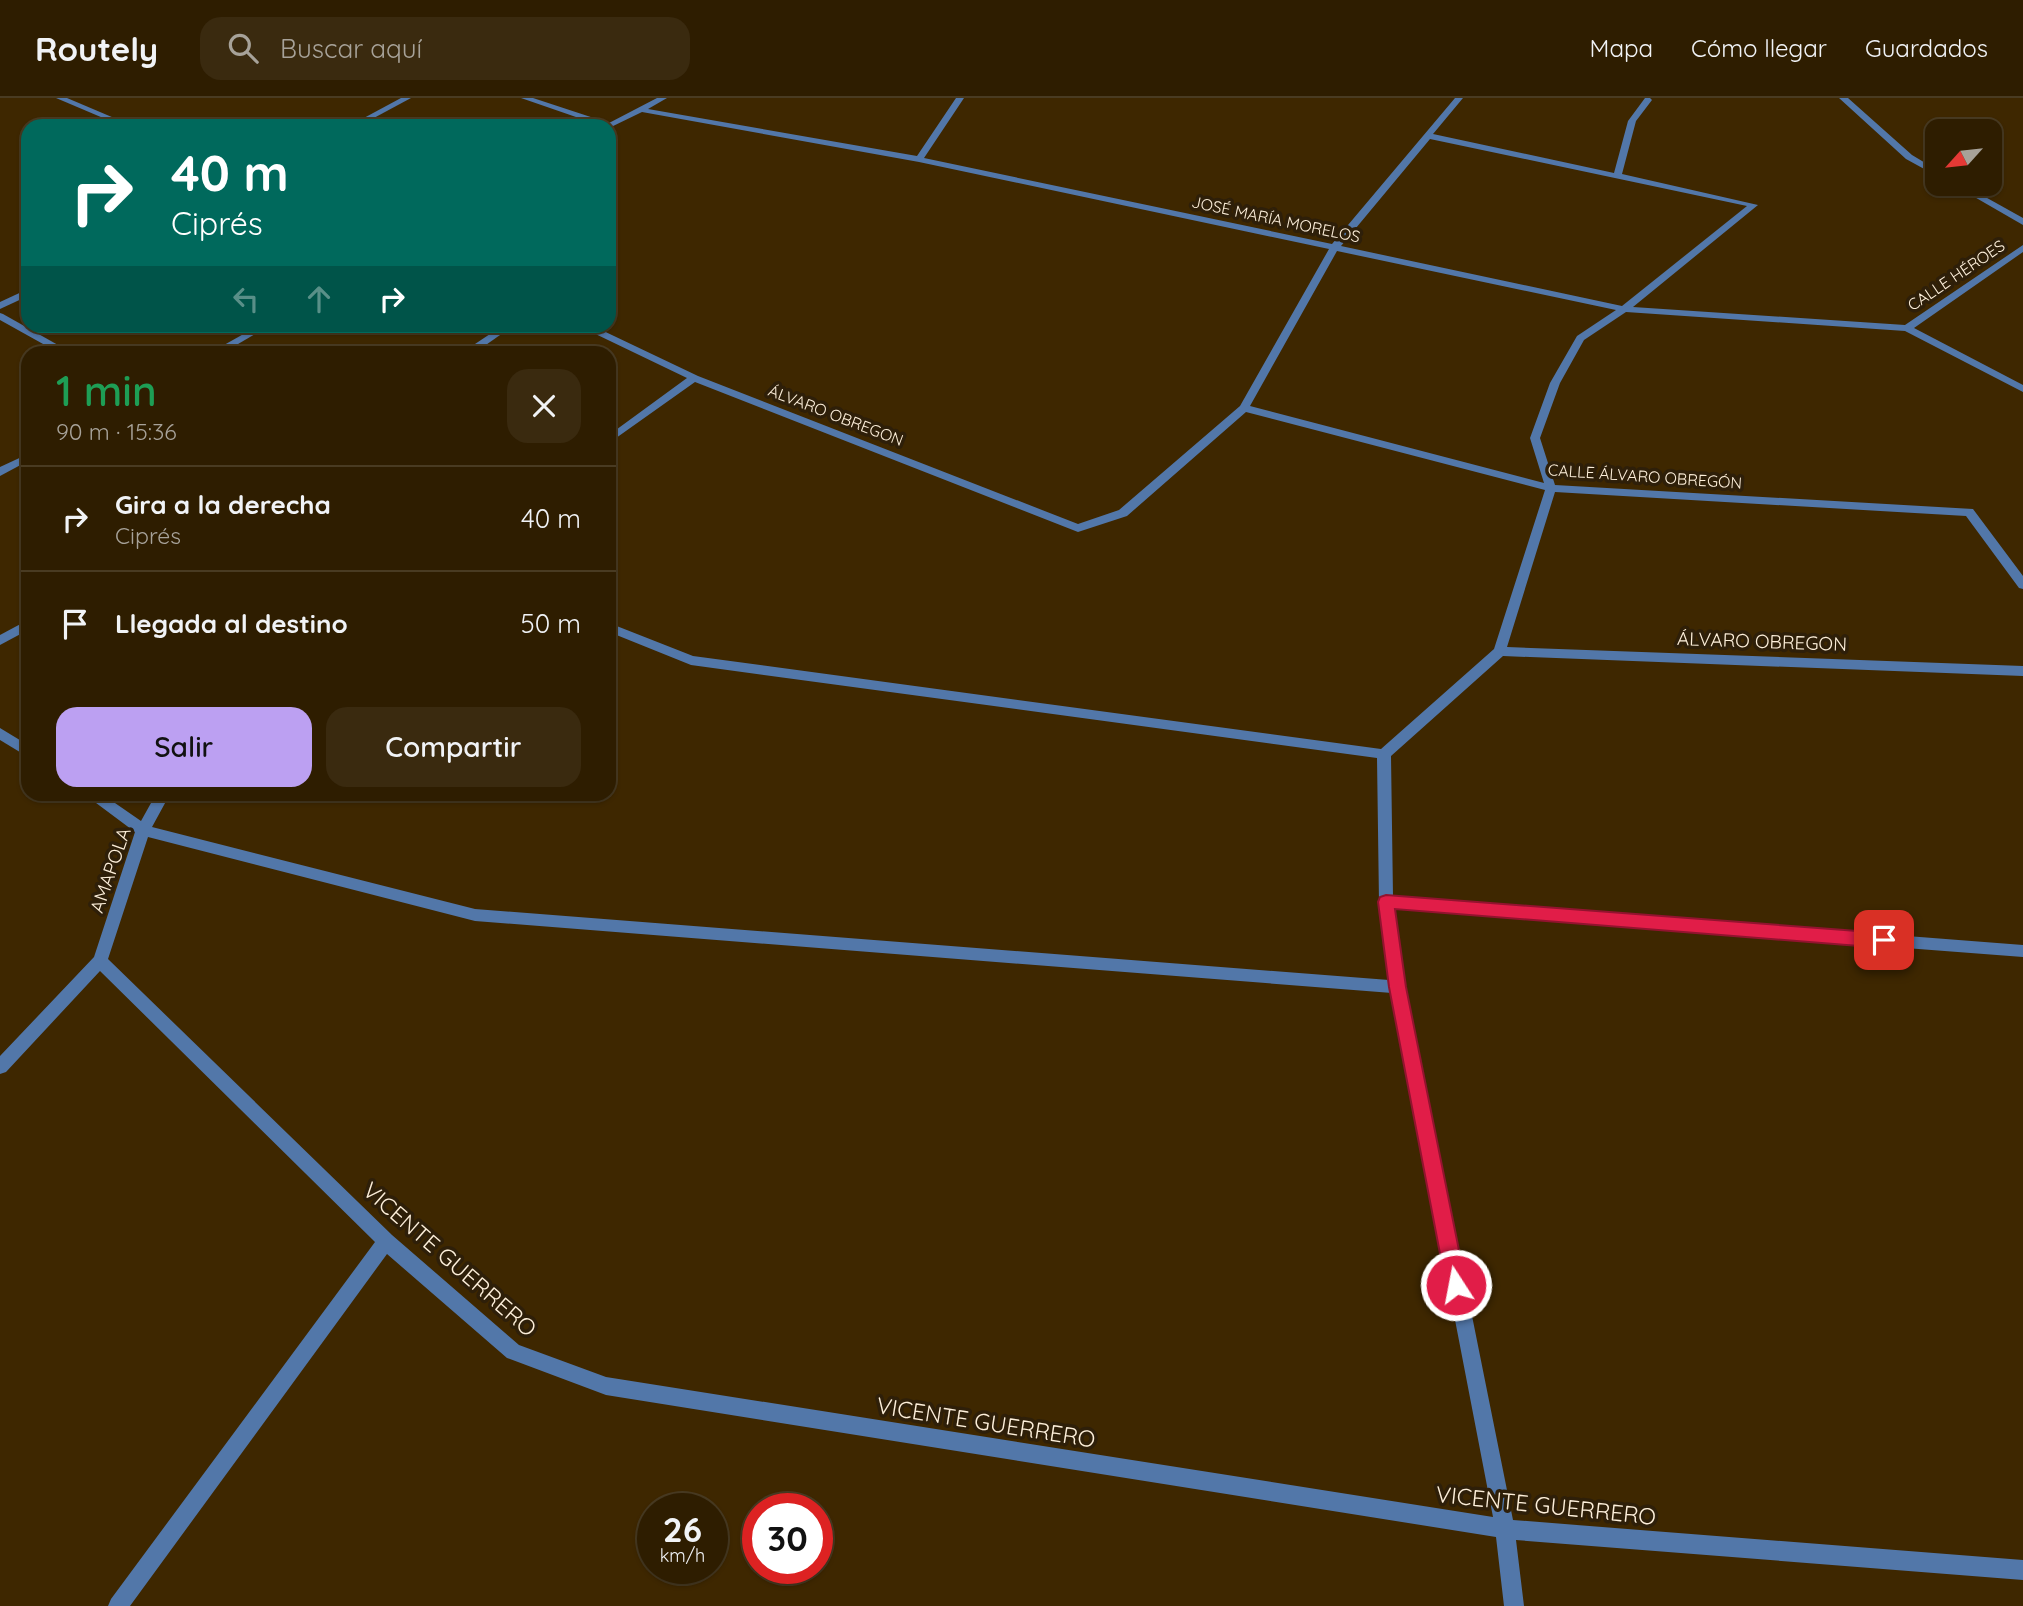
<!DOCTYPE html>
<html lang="es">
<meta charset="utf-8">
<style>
:root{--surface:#2e1d00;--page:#3a2a0f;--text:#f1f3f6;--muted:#a7a299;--line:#493b22;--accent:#bca0f2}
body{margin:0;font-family:Quicksand,sans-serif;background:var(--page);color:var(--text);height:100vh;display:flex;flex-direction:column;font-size:26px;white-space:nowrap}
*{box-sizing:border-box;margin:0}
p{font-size:23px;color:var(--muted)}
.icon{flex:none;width:38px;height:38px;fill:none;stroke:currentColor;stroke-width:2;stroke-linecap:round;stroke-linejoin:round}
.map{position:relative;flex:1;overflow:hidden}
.details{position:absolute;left:21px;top:248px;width:595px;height:455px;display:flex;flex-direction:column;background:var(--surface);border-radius:21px;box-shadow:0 2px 5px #0004,0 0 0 2px var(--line)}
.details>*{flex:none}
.top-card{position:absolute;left:21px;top:21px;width:595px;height:214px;border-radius:21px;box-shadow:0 2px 5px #0004,0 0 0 2px var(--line);background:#00695c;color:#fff;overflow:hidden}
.needle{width:46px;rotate:243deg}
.buttons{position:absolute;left:1925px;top:21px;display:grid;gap:14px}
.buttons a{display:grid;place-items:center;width:77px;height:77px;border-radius:14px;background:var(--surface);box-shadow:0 2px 5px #0004,0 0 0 2px var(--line);font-size:35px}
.speed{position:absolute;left:637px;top:1395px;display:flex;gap:14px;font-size:35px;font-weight:700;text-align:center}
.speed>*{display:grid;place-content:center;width:91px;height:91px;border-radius:50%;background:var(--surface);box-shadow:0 2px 5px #0004,0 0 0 2px var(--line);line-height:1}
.speed small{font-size:18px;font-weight:400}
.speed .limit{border:10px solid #d22;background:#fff;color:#111}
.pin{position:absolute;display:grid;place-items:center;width:60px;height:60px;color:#fff;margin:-30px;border-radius:14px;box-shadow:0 4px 10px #0006}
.me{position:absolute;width:77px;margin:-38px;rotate:349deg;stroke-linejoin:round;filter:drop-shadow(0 0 5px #0008)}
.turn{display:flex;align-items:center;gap:24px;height:147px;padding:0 35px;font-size:32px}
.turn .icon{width:91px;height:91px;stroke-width:2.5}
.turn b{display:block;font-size:49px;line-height:60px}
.lanes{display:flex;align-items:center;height:66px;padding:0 35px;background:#0003;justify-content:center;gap:35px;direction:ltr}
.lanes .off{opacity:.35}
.round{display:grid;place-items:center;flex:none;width:74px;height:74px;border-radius:21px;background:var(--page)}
.overview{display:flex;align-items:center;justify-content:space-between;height:119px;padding:0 35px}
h1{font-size:42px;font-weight:600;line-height:52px;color:#1e9e55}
.cta{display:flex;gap:14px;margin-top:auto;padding:14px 35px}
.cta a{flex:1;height:80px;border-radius:21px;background:var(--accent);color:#111;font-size:28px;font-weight:600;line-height:80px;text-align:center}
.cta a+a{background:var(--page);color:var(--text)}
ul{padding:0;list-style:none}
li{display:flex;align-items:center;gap:21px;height:105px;padding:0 35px;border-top:2px solid var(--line)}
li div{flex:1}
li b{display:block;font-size:26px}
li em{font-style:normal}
header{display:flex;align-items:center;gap:42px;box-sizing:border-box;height:98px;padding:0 35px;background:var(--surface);border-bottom:2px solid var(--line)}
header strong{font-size:33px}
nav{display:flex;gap:38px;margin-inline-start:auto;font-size:24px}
.search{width:490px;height:63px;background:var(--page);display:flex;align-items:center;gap:18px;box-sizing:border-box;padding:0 24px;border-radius:21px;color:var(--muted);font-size:26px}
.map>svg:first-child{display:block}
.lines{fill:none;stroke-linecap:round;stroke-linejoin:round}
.minor{fill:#5277a9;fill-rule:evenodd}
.route{fill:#e11d48;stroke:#92132f;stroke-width:2}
.labels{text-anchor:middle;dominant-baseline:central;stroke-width:7;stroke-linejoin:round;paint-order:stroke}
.far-street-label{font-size:16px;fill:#fdefda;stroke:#2e1f09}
.street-label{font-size:19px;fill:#fdefda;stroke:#2e1f09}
.near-street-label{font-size:23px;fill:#fdefda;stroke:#2e1f09}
</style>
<header>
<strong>Routely</strong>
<div class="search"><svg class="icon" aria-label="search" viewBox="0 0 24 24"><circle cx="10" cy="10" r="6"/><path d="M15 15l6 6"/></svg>Buscar aquí</div>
<nav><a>Mapa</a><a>Cómo llegar</a><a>Guardados</a></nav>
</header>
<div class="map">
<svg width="2023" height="1508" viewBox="0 0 2023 1508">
<rect width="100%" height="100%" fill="#3e2700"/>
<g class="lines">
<!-- minor -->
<g class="minor">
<polygon points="56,0 67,0 133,28 122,28"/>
<polygon points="401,0 411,0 359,28 349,28"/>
<path d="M521,0H533L609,25L657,0H667L648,11L917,58L956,0H964L924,60L1332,146L1455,0H1463L1433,36L1614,75L1628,23L1645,0H1650L1652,2L1636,23L1622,76L1758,107L1633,209L1905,227L2023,147V154L1914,230L2023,287V294L1905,233L1626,214L1584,242L1560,285L1540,340L1555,387L1973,411L2023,478V491L2019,490L1966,418L1555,394L1507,549L2023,568V578L1503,558L1391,658L1393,798L2023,847V859L1394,811L1406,889L1513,1422L2023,1462V1482L1516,1442L1524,1508H1504L1496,1439L606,1297L507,1260L387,1156L130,1508H108L111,1501L375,1144L100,873L6,974L0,976V958L94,859L135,734L84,696H102L141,723L156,696H170L152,729L475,811L1389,882L1379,804L1377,660L691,567L609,534V525L693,558L1381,651L1494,551L1545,392L1246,314L1127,418L1078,434L695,284L609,345V337L687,280L583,230L581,228H593L698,278L1078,426L1119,412L1240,308L1329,151L919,64L642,14L609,30V28H602ZM1430,41L1747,108L1622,208L1341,148ZM1337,153L1616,212L1577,238L1550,285L1530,340L1544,385L1250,308ZM148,739L475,823L1392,895L1493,1419L606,1279L519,1247L392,1137L108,861Z"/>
<polygon points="1839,0 1848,0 1912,57 1937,72 1937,78 1906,61"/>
<polygon points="1952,86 1962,86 2023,120 2023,127"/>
<polygon points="28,191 28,198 0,211 0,204"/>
<polygon points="0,215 3,216 74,256 61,256 0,222"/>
<polygon points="258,228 269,228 221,256 208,256"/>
<polygon points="502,228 513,228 473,256 460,256"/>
<polygon points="28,356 28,363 0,378 0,369"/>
<polygon points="28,522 28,532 0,547 0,537"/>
<polygon points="0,630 28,647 28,659 0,642"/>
</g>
</g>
<!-- route -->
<polygon class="route" points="1386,797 1884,835 1890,837 1893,842 1890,848 1884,850 1395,811 1406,889 1466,1187 1463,1194 1456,1197 1449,1194 1446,1187 1389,889 1378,804 1380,799"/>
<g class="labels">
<!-- far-street labels -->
<g class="far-street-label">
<text transform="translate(1276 121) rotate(12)">JOSÉ MARÍA MORELOS</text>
<text transform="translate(1956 177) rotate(-34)">CALLE HÉROES</text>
<text transform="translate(836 317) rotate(21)">ÁLVARO OBREGON</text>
<text transform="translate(1645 378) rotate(4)">CALLE ÁLVARO OBREGÓN</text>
</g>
<!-- street labels -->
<g class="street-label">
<text transform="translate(1762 543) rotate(2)">ÁLVARO OBREGON</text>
<text transform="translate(110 772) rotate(-71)">AMAPOLA</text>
</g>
<!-- near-street labels -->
<g class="near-street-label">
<text transform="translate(450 1161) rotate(41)">VICENTE GUERRERO</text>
<text transform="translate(986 1324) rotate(9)">VICENTE GUERRERO</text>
<text transform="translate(1546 1407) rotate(6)">VICENTE GUERRERO</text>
</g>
</g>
</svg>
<div class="buttons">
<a><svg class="needle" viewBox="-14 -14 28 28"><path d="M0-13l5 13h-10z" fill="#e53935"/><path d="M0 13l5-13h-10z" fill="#a7a299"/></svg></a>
</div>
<div class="speed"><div>26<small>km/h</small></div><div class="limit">30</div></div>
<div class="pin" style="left:1884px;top:842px;background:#d93025"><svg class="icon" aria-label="arrive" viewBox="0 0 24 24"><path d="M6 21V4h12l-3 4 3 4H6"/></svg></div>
<svg class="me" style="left:1456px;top:1187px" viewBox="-20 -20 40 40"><circle r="17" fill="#e11d48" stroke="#fff" stroke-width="3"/><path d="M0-11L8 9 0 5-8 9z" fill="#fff"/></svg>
<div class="top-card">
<div class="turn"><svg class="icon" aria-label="right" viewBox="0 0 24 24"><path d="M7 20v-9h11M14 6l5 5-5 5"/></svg><div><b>40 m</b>Ciprés</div></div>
<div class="lanes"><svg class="icon off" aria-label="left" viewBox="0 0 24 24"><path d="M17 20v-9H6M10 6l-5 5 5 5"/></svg><svg class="icon off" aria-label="ahead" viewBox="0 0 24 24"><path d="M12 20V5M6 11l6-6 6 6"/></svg><svg class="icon" aria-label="right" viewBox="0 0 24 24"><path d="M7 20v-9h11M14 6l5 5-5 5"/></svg></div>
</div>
<section class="details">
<div class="overview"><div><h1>1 min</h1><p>90 m · 15:36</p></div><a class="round"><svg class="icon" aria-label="close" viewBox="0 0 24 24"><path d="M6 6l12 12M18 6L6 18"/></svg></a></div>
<ul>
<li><svg class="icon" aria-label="right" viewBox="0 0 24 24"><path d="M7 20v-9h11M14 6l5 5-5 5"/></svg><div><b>Gira a la derecha</b><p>Ciprés</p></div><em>40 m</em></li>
<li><svg class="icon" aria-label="arrive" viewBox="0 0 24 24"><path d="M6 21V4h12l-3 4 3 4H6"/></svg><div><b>Llegada al destino</b></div><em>50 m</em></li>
</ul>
<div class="cta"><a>Salir</a><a>Compartir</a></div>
</section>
</div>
